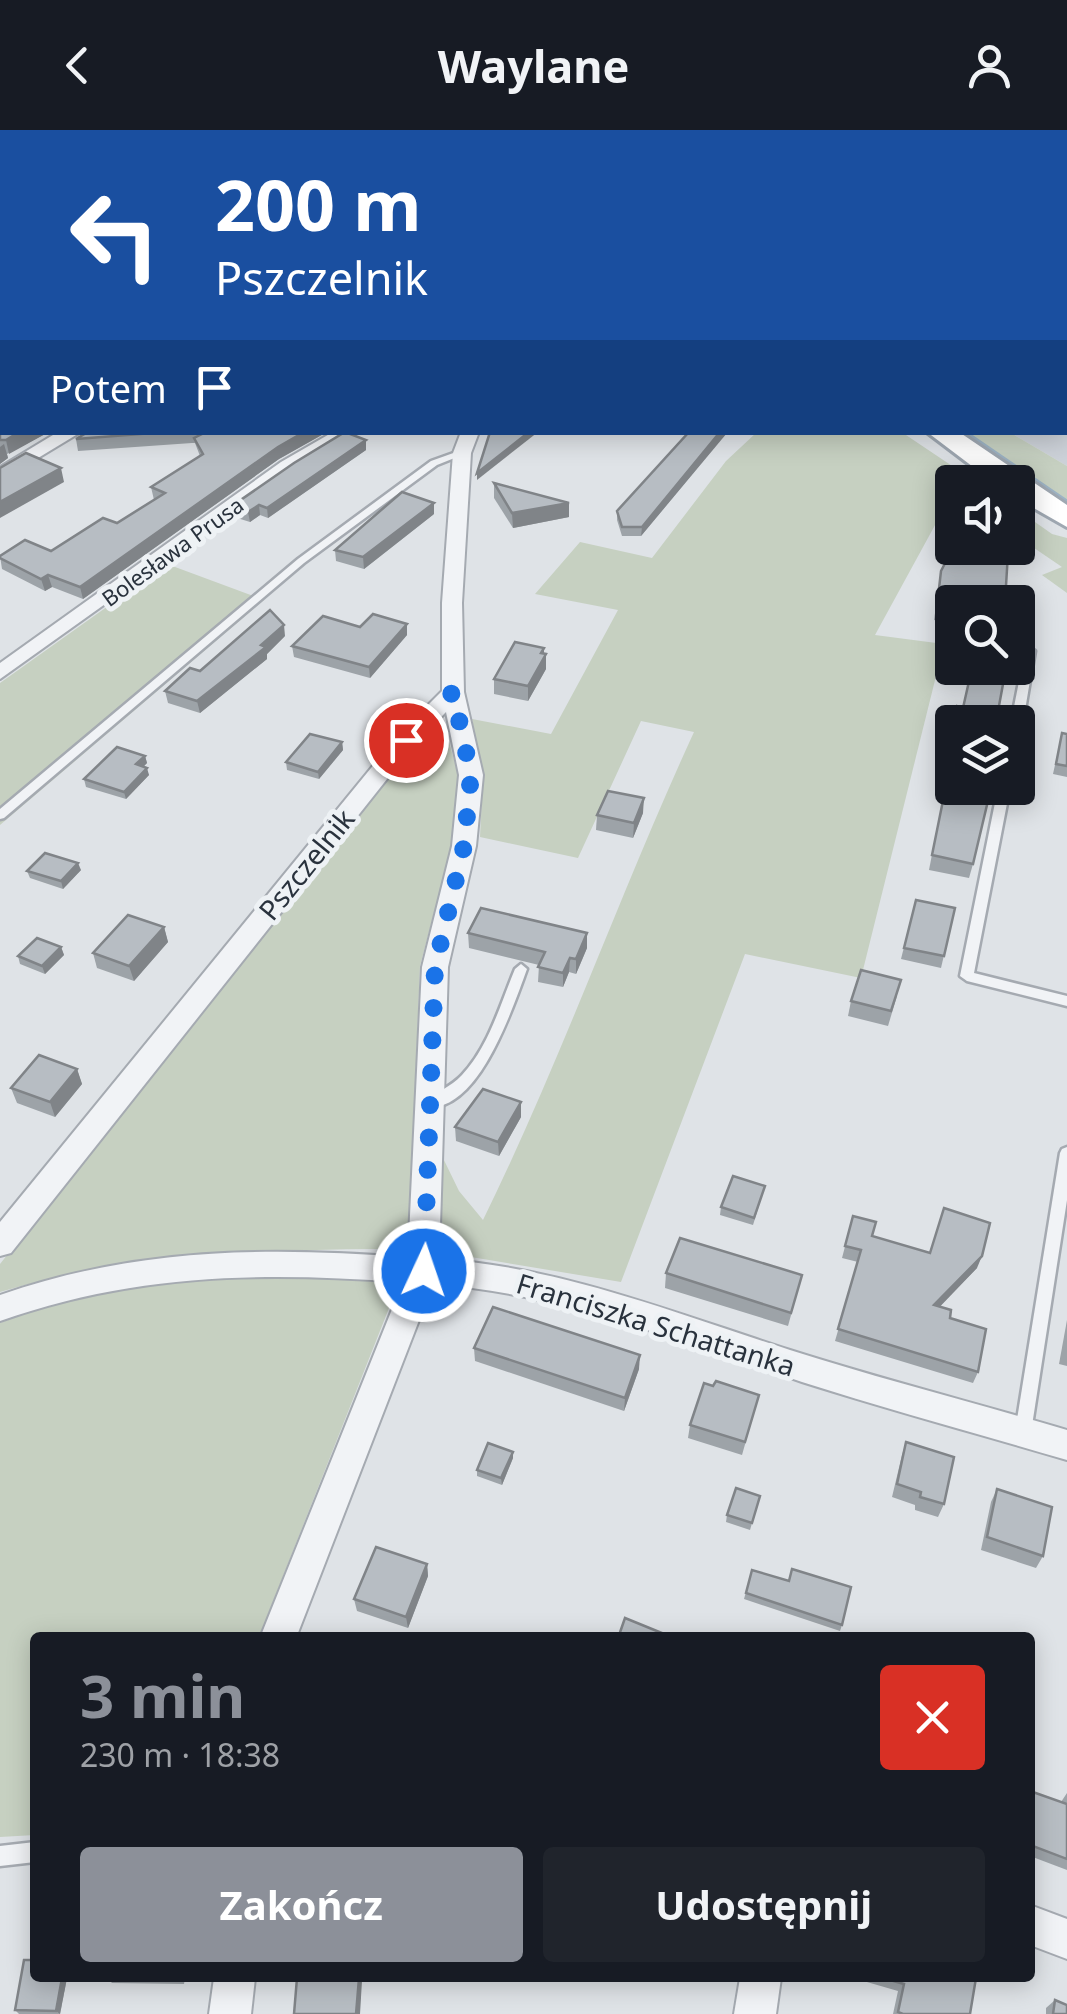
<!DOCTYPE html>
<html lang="pl">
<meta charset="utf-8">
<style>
:root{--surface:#171b24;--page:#20242c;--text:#f1f3f6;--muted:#9ea1a6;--accent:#8c9099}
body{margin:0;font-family:"Noto Sans",sans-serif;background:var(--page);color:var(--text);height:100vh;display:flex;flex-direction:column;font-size:38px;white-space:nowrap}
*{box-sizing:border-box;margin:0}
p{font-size:32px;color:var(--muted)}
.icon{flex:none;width:55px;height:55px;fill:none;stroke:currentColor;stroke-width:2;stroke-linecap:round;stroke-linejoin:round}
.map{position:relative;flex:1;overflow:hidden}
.details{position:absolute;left:30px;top:1502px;width:1005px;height:350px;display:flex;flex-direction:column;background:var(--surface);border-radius:10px;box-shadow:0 5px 25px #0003}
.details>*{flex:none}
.banner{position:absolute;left:0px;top:0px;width:1068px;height:305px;box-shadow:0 5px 25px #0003;background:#1a4fa0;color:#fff;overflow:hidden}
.fabs{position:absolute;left:935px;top:335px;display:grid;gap:20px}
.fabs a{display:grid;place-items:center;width:100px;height:100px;border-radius:10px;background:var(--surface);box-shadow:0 5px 25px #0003;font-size:50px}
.pin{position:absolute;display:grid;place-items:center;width:85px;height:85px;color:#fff;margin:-42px;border:5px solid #fff;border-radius:50%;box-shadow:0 2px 10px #0007}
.me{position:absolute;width:110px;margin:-55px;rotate:3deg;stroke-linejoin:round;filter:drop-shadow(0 0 8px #0008)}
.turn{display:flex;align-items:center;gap:35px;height:210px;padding:0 50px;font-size:45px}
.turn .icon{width:130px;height:130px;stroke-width:2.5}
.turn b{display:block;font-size:70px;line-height:85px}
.then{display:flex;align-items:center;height:95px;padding:0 50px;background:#0003;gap:20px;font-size:38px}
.round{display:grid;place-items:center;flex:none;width:105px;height:105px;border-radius:10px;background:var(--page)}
.head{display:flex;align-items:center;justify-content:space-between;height:170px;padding:0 50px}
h1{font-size:60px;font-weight:700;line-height:75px;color:var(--accent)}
.cta{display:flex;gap:20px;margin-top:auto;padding:20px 50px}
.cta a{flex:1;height:115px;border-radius:10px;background:var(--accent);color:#fff;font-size:40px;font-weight:700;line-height:115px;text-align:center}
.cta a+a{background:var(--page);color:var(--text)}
header{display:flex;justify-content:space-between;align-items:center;height:130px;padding:0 50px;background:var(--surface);font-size:45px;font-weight:700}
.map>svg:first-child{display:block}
.built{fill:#cdd2d9}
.green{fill:#c6d0c1}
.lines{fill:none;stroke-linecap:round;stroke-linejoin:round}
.stream{stroke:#9db3c4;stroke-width:6}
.lane-casing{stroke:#a5aab1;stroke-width:5}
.street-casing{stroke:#a5aab1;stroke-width:4}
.primary-casing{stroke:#9fa8b2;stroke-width:6}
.lane{fill:#f1f3f6;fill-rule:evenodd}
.street{fill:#f1f3f6;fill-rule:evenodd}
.secondary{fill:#fff;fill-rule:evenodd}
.primary{fill:#fff;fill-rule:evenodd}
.wall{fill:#9da3a8}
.shaded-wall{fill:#808488}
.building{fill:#b7bdc3;stroke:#808488;stroke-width:2.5}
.route{stroke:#1a73e8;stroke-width:18;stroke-dasharray:0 32.4}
.labels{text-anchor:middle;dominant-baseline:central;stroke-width:10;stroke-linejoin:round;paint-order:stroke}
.far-street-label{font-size:22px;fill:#29323d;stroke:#eef2f5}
.street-label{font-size:28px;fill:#29323d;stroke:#eef2f5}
</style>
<header><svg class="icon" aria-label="back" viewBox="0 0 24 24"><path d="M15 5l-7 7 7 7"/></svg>Waylane<svg class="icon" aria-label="person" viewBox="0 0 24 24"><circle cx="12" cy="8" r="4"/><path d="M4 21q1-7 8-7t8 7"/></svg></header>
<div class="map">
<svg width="1067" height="1884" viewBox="0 0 1067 1884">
<rect width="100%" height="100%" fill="#dfe3e7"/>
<!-- built -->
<polygon class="built" points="1067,62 1067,336 1011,303 1065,302"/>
<!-- green -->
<g class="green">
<path d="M756,303H903L976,352H952V373L946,375L875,505L944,514L861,848L745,824L621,1152L465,1126L442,1106V1026L459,1061L483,1090C561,931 620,763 694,602L641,591L578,728L480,707L483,646L472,589L551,604L618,480L535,464L580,412L652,428L726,331Z"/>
<polygon points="964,303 1011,303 1067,336 1067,374"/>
<polygon points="1018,380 1052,404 1067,408 1067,463 1042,445 1062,437 1018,407"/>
<polygon points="167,434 264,470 0,695 0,553"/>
<path d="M429,605L448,608L460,651L456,699L420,836L409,1104L378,1119C249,1120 124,1125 0,1162V1134L414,613Z"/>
<path d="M296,1144L379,1152L391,1173L259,1507L35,1508V1705L0,1707V1193C106,1152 184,1148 296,1144Z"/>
</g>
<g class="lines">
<!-- stream -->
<polyline class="stream" points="963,302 1067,373"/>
<!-- lane casing -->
<g class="lane-casing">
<g id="lane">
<rect x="1065" y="165" width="2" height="5"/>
<polygon points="459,321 467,323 437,335 304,433 4,688 0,689 0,679 298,429 431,331"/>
<polygon points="1030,518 1035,521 1023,592 1018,595 1018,592 1011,592 1025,521"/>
<polygon points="998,658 1010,658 974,843 1067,866 1067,876 967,851 960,846"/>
<path d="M521,834L527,839C513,877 479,982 427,977L425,973C435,962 451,957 462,945C489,916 500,875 515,839Z"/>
<polygon points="1067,1017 1067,1070 1031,1302 1029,1307 1023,1309 1017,1307 1015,1302 1060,1023 1062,1019"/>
<polygon points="35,1712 35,1732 0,1736 0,1716"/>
</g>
</g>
<!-- street casing -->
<g class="street-casing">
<g id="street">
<polygon points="553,0 571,0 573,2 555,2"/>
<rect x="0" y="108" width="2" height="8"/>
<polygon points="58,302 81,302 0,351 0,337"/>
<polygon points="333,302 356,302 293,340 0,549 0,533 281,332"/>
<path d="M461,302H479L471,323L462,473L464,562L483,645L476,716L448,837L439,1129C560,1137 675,1183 790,1220C881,1249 975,1273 1067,1300V1330C979,1304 890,1280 802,1252C681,1212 561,1163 433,1154L296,1508H260L403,1152C261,1142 136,1143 0,1191V1165C138,1117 265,1117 408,1127L422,837L452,716L459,645L446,582L414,615L11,1123L0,1126V1092L398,605L442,561V473L453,323Z"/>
<polygon points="1030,1775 1067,1789 1067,1829 1030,1815"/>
<polygon points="214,1848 255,1848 251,1884 209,1884"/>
<polygon points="740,1848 781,1848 776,1884 734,1884"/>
</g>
</g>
<!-- primary casing -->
<g class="primary-casing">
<g id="primary">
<polygon points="608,0 631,0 632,2 609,2"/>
<polygon points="927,302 959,302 1067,375 1067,397 1018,369 1018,352 993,352"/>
</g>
</g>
<!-- lane -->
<use href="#lane" class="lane"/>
<!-- street -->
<use href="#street" class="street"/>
<!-- secondary -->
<polygon class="secondary" points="921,0 952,0 953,2 923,2"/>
<!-- primary -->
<use href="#primary" class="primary"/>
</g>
<!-- wall -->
<g class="wall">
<polygon points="699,0 757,0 753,2 709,2"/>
<polygon points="0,286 47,303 7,324 8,328 0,334"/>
<polygon points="88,302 327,302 279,329 83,469 52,457 45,461 2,439 0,426 51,421 117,393 154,370 151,357 200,326 195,313 192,313 78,321 76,309"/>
<polygon points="689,302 727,302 641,406 622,406 617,390 617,381"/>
<polygon points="366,310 366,320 268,388 260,385 250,392 234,387 232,376"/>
<polygon points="494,353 569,373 569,387 513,398 494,368"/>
<polygon points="434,384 364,439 336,431 335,420"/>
<polygon points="941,441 952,472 952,494 934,490"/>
<polygon points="360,497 407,505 370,548 294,527 292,516"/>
<polygon points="285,506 267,524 267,529 200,583 168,573 165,561 200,541"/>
<polygon points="544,518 544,524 546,524 546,539 528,571 494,564 494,549"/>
<polygon points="952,593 952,613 948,612"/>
<polygon points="1062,603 1067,604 1067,647 1053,644"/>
<polygon points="342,612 343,620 319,649 287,640 286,632"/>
<polygon points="952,622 973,734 969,748 929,740"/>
<polygon points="145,626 147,633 144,636 149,645 126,669 86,657 84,649"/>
<polygon points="643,683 633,708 596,700 597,685"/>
<polygon points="81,740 63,759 30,748 27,741"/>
<polygon points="916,770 955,778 941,838 901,829"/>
<polygon points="164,797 168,812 134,851 97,838 93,823"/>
<polygon points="468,803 587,803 587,818 576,844 569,842 563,857 538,852 539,835 469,818"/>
<polygon points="61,817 64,825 45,844 20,834 18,826"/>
<polygon points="897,866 888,896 848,886 851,871"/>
<polygon points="77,939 82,954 55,987 17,973 11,958"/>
<polygon points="521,972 521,987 499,1026 456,1011 455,997"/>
<polygon points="765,1056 753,1095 720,1085 721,1077"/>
<polygon points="853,1086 872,1106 977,1138 940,1176 950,1188 978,1242 973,1253 835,1211 858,1132 842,1128"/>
<polygon points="666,1143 802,1145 788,1196 665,1158"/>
<polygon points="1067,1190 1067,1236 1059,1234"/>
<polygon points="474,1218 639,1239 624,1281 475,1231"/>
<polygon points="713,1256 759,1265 742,1325 688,1308 690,1295"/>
<polygon points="906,1312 944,1374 938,1387 915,1380 915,1375 892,1367 902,1325"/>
<polygon points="513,1322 513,1328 502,1355 477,1346 477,1340"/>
<polygon points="997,1359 1043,1426 1036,1438 981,1420 991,1372"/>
<polygon points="760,1366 750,1400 726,1392 727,1385"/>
<polygon points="427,1434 428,1446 408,1498 357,1481 354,1469"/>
<polygon points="752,1440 842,1495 840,1501 744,1469"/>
<polygon points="1030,1661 1061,1672 1067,1663 1067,1740 1030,1726"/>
<polygon points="67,1848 60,1884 19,1884 15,1880"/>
<polygon points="107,1848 185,1848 184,1854 112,1853"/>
<polygon points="853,1848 976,1848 970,1884 893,1884 898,1861"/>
<polygon points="1055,1870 1067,1884 1046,1884 1046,1878"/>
</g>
<!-- shaded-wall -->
<g class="shaded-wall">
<polygon points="740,0 757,0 753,2 739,2"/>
<polygon points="19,302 47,302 47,303 9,324 6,310"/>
<polygon points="304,302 327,302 279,329 83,469 80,457 278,317"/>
<polygon points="529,302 538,302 477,350 477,343"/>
<polygon points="720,302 727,303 641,406 642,397"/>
<polygon points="366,310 366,320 268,388 267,378"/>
<polygon points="4,314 8,328 0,334 0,317"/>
<polygon points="61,338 64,352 0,388 0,372"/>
<polygon points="434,373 434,384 364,439 363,427"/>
<polygon points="569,373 569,387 513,398 512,383"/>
<polygon points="259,375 260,385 250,392 248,382"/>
<polygon points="48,445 52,457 45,461 41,449"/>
<polygon points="407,494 407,505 370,548 369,537"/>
<polygon points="284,495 285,506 267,524 267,529 200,583 197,571"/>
<polygon points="544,518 544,528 546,524 546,539 528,571 528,556"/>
<polygon points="342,612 343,620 319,649 318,642"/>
<polygon points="145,626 147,633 138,642 136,634"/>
<polygon points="147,638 149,645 126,669 124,662"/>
<polygon points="644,668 643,683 633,708 634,693"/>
<polygon points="78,733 81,740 63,759 61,751"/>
<polygon points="164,797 168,812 134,851 129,836"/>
<polygon points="587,803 587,818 576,844 576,829"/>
<polygon points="61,817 64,825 45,844 42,836"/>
<polygon points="570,828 569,842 563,857 563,843"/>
<polygon points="77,939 82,954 55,987 50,972"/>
<polygon points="521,972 521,987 499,1026 498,1012"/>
<polygon points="982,1126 977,1138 930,1187 934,1175"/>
<polygon points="640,1225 639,1239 624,1281 625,1268"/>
<polygon points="513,1322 513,1328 502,1355 501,1348"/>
<polygon points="427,1434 428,1446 408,1498 406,1487"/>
<polygon points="62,1848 67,1848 60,1884 56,1881"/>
<polygon points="359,1848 361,1848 362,1851 360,1884 356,1884"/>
</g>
<!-- building -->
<g class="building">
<polygon points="0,0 68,0 67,2 2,2 2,95 0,95"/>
<polygon points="129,0 273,0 275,1 279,0 406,0 412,2 128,2"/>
<polygon points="469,0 542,0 547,2 461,2"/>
<polygon points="2,156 2,193 0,192 0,157"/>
<polygon points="2,208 2,230 0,231 0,209"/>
<polygon points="2,285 2,302 19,302 6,310 0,310 0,286"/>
<polygon points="88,302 166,302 76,309"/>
<polygon points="198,302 304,302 278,317 80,457 48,445 41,449 0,428 0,426 25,410 51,421 103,388 117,393 165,363 151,357 203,324 194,308 202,304"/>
<polygon points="345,302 366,310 267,378 259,375 248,382 232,376 294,333"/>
<polygon points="490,302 529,302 477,343"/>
<polygon points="689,302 720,302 642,397 622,397 617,381"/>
<polygon points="26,323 61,338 0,372 0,338"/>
<polygon points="494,353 569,373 512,383"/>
<polygon points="402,362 434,373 363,427 335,420"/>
<polygon points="953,418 983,418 1008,423 1005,472 952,472 952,480 937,476 941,441"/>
<polygon points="270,480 284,495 261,515 266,517 197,571 165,561 190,538 200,541"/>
<polygon points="373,484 407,494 369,537 292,516 323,486 360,497"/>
<polygon points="515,512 544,518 541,523 546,524 528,556 494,549"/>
<polygon points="972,538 1006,538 996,592 987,590 986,592 953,592 957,576 963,578"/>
<polygon points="1062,603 1067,604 1067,636 1056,634"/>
<polygon points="310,604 342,612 318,642 286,632"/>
<polygon points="117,617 145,626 136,634 147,638 124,662 84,649"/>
<polygon points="952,626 952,658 991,658 973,734 932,725"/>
<polygon points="608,661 644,668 634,693 597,685"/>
<polygon points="45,723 78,733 61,751 27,741"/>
<polygon points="916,770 955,778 944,826 904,818"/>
<polygon points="481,778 587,803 576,829 570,828 563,843 538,837 545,822 468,803"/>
<polygon points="128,785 164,797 129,836 93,823"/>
<polygon points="37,808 61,817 42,836 18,826"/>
<polygon points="861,840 901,850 891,881 851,871"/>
<polygon points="39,925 77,939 50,972 11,958"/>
<polygon points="483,959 521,972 498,1012 455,997"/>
<polygon points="733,1046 765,1056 754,1088 721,1077"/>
<polygon points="944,1078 990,1093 982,1126 934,1175 951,1180 950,1188 986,1199 978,1242 838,1199 861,1120 845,1116 853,1086 876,1092 872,1106 930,1123"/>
<polygon points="680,1108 802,1145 791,1183 666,1143"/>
<polygon points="493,1177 640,1225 625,1268 474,1218"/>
<polygon points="716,1251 759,1265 745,1312 690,1295 704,1253 713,1256"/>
<polygon points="906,1312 954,1327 944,1374 920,1367 921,1362 897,1354"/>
<polygon points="488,1313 513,1322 501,1348 477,1340"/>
<polygon points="736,1358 760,1366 752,1393 727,1385"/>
<polygon points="997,1359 1052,1377 1043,1426 987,1407"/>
<polygon points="376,1417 427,1434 406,1487 354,1469"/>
<polygon points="792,1439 851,1457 842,1495 746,1463 752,1440 789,1451"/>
<polygon points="625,1488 674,1508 618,1508"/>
<polygon points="1030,1661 1067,1674 1067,1729 1030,1715"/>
<polygon points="24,1830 35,1830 35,1848 62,1848 56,1881 15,1880"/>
<polygon points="297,1848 359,1848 356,1884 294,1884"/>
<polygon points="883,1848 976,1848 970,1884 903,1884 898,1882 904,1854"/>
<polygon points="1055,1870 1067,1875 1067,1884 1053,1884"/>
</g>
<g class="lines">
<!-- route -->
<polyline class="route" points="406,610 453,562 471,645 464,716 435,837 424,1141"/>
</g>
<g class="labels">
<!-- far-street labels -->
<g class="far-street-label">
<text transform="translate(172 421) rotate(-36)">Bolesława Prusa</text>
</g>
<!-- street labels -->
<g class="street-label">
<text transform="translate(306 734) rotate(-51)">Pszczelnik</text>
<text transform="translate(656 1194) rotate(17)">Franciszka Schattanka</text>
</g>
</g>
</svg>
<div class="fabs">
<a><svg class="icon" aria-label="sound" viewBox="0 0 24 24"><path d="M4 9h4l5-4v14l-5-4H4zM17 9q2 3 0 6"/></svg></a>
<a><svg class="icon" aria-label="search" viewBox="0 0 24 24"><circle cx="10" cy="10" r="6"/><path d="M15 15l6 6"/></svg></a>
<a><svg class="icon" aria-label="layers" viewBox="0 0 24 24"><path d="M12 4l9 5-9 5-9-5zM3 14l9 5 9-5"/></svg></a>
</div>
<div class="pin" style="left:406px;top:610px;background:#d93025"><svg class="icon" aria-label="arrive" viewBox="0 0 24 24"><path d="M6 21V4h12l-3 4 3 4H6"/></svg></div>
<svg class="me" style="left:424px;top:1141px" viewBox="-20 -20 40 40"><circle r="17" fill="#1a73e8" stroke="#fff" stroke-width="3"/><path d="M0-11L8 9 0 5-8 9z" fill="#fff"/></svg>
<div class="banner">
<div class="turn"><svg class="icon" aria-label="left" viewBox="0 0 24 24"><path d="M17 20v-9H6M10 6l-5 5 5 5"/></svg><div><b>200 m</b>Pszczelnik</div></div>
<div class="then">Potem<svg class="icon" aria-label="arrive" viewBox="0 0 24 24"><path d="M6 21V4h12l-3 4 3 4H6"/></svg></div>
</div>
<section class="details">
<div class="head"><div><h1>3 min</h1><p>230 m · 18:38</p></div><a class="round" style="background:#d93025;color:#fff"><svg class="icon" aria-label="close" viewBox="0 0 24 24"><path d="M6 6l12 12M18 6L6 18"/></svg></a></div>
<div class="cta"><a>Zakończ</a><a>Udostępnij</a></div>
</section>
</div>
